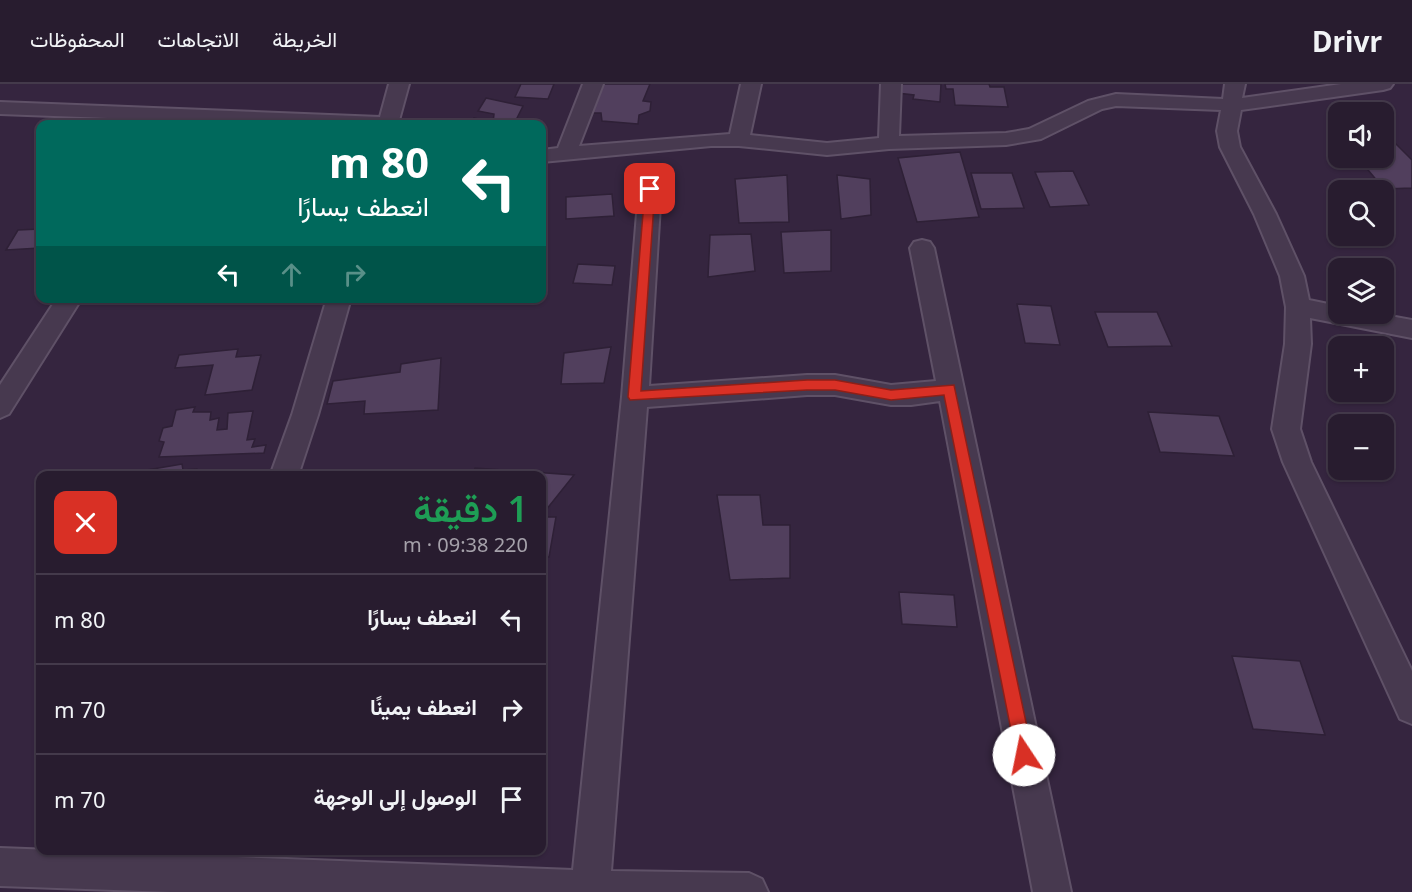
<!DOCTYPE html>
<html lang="ar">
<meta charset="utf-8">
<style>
:root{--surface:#281c2f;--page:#34293b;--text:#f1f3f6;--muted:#a5a1aa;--line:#443a4b}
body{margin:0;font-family:"Noto Sans",Vazirmatn,sans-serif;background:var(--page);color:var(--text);direction:rtl;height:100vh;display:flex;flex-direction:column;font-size:22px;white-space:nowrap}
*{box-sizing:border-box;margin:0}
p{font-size:20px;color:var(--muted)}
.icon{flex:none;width:33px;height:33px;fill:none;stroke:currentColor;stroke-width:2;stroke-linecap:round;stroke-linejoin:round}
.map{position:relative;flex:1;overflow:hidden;direction:ltr}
.panel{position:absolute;left:36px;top:387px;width:510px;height:384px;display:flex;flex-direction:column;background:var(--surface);border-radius:12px;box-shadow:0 2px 4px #0004,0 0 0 2px var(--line);direction:rtl}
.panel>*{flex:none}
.hud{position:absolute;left:36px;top:36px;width:510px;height:183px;border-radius:12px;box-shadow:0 2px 4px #0004,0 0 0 2px var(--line);direction:rtl;background:#00695c;color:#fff;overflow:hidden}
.controls{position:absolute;left:1328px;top:18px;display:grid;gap:12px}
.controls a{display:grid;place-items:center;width:66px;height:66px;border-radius:12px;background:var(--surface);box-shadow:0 2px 4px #0004,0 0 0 2px var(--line);font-size:30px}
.pin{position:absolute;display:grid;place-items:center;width:51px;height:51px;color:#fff;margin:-26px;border-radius:12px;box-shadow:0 3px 9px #0006}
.me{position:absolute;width:66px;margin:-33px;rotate:349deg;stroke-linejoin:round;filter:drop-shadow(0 0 4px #0008)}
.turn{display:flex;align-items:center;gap:21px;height:126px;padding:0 18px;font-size:27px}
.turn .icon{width:78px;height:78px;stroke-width:2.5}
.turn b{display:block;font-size:42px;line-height:51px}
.lanes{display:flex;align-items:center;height:57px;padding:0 18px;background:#0003;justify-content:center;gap:30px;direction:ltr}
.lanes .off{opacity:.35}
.round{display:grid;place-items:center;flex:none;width:63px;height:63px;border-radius:12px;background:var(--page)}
.head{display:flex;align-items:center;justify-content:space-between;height:102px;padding:0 18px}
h1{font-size:36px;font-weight:600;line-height:45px;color:#1e9e55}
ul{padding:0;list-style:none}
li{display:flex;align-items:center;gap:18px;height:90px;padding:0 18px;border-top:2px solid var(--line)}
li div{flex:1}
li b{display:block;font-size:22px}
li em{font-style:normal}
header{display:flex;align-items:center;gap:36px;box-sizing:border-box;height:84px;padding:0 30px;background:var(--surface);border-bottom:2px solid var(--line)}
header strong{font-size:28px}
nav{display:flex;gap:33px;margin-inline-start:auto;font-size:21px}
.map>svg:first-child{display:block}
.building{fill:#513f5d;stroke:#2e2036;stroke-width:1.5}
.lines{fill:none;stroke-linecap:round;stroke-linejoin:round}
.street-casing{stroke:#5f5167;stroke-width:4}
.street{fill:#47394f;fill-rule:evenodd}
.route{fill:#d93025;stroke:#8d1f18;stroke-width:1.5}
</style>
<header>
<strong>Drivr</strong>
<nav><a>الخريطة</a><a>الاتجاهات</a><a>المحفوظات</a></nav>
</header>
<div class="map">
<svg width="1412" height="808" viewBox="0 0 1412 808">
<rect width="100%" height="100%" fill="#35253f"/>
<!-- building -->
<g class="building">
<polygon points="521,0 554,0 548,15 515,13"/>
<polygon points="601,0 650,0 643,17 651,18 650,27 639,31 638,40 602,37 601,29 590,29"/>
<polygon points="897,0 941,0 940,18 913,15 914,11 897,9"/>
<polygon points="945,0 989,0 990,3 1004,3 1008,23 955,21 953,5 946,5"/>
<polygon points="486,14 523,22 514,40 473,40 474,34 493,39 494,30 478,27"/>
<polygon points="1391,55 1412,76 1412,104 1384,105 1358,74 1383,74 1383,56"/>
<polygon points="960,68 979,133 917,138 898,74"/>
<polygon points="1073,87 1089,121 1050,123 1035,88"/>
<polygon points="971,89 1012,89 1024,124 981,125"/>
<polygon points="787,91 789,138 739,139 735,95"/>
<polygon points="837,91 870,95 871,131 841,135"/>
<polygon points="612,110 614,132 566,135 566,113"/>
<polygon points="40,145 40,164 6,166 18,146"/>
<polygon points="831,146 831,187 784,189 781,148"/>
<polygon points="751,150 755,187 708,193 710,151"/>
<polygon points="578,180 615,182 612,201 573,199"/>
<polygon points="1017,220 1051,222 1060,261 1025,259"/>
<polygon points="1095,228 1157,228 1172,262 1108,263"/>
<polygon points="611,263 604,299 561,300 564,269"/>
<polygon points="238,265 236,273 261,271 252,306 205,311 213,281 175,284 179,271"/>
<polygon points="441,274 438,326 364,330 365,317 327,320 333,297 400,288 401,280"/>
<polygon points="195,323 193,328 211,328 210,336 219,334 217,346 227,345 228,329 253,327 247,356 255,355 252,363 266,361 264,369 159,373 164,358 159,357 163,344 172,342 176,326"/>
<polygon points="1148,328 1219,332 1234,372 1160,368"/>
<polygon points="182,380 183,386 197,385 201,392 137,392 147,386"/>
<polygon points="475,384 574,391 546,426 542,425 542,392 473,392"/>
<polygon points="717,411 760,411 763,441 790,441 790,494 730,496"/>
<polygon points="542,433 556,433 549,473 542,473"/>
<polygon points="899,508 954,511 957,543 902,540"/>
<polygon points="1232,572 1300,577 1325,651 1253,645"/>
</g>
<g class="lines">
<!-- street casing -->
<g class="street-casing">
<g id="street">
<polygon points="389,0 409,0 398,40 271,40 0,30 0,18 380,33"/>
<polygon points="583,0 603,0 579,62 730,50 741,0 761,0 750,51 827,59 879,54 881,0 901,0 899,52 1006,49 1029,45 1088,17 1116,10 1223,15 1225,0 1245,0 1242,14 1341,0 1393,0 1390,4 1383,6 1241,26 1237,47 1240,63 1276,130 1304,192 1309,216 1338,222 1338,230 1379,230 1412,236 1412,254 1310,234 1311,260 1300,345 1311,378 1412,587 1412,640 1400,635 1283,378 1272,345 1285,260 1286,223 1280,192 1254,130 1220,63 1217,47 1221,26 1116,22 1102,25 1041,55 1006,61 889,65 827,71 739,62 711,62 542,78 542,66 558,64"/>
<polygon points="650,98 658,100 661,105 649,302 807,291 835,291 891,301 936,297 910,164 914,158 922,156 930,158 934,164 1071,808 1033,808 940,317 911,321 891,321 835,311 807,311 647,323 611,787 749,789 762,795 768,808 171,808 0,802 0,764 573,786 622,313 639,105 642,100"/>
<polygon points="57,214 82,214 9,330 0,334 0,301"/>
<polygon points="327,214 351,214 318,331 298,392 270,392 292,331"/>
</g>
</g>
<!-- street -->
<use href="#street" class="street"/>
</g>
<!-- route -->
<polygon class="route" points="650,101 655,105 641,307 807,296 835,296 891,306 954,301 1033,671 1030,677 1024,679 1018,677 1016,671 944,311 891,316 835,306 807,306 630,316 628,313 645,105"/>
</svg>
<div class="controls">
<a><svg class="icon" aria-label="sound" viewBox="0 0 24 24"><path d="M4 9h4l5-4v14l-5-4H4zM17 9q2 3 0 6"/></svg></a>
<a><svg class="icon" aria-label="search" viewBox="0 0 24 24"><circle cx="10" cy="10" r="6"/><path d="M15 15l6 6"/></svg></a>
<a><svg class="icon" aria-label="layers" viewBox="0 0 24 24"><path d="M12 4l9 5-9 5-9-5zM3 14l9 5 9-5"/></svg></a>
<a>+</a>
<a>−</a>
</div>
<div class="pin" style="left:650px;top:105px;background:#d93025"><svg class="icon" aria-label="arrive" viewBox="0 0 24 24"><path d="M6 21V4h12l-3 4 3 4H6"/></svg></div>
<svg class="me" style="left:1024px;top:671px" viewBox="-20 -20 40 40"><circle r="19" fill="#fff"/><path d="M0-13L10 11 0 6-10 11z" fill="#d93025"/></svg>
<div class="hud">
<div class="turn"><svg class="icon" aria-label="left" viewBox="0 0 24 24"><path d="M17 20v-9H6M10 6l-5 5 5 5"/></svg><div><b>80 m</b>انعطف يسارًا</div></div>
<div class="lanes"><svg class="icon" aria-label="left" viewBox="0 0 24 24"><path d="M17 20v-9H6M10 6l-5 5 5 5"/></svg><svg class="icon off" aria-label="ahead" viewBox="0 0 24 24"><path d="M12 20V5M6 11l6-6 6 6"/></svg><svg class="icon off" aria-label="right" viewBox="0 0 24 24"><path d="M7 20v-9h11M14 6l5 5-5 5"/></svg></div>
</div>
<section class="panel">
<div class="head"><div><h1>1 دقيقة</h1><p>220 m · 09:38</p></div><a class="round" style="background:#d93025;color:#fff"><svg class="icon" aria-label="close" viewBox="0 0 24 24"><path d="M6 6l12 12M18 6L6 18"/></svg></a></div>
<ul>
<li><svg class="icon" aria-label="left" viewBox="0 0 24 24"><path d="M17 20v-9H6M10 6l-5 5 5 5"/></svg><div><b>انعطف يسارًا</b></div><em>80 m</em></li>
<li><svg class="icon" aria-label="right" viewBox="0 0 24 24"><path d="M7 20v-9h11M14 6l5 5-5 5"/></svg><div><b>انعطف يمينًا</b></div><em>70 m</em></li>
<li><svg class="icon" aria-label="arrive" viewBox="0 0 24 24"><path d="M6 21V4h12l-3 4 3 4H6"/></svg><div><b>الوصول إلى الوجهة</b></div><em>70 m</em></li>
</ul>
</section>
</div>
